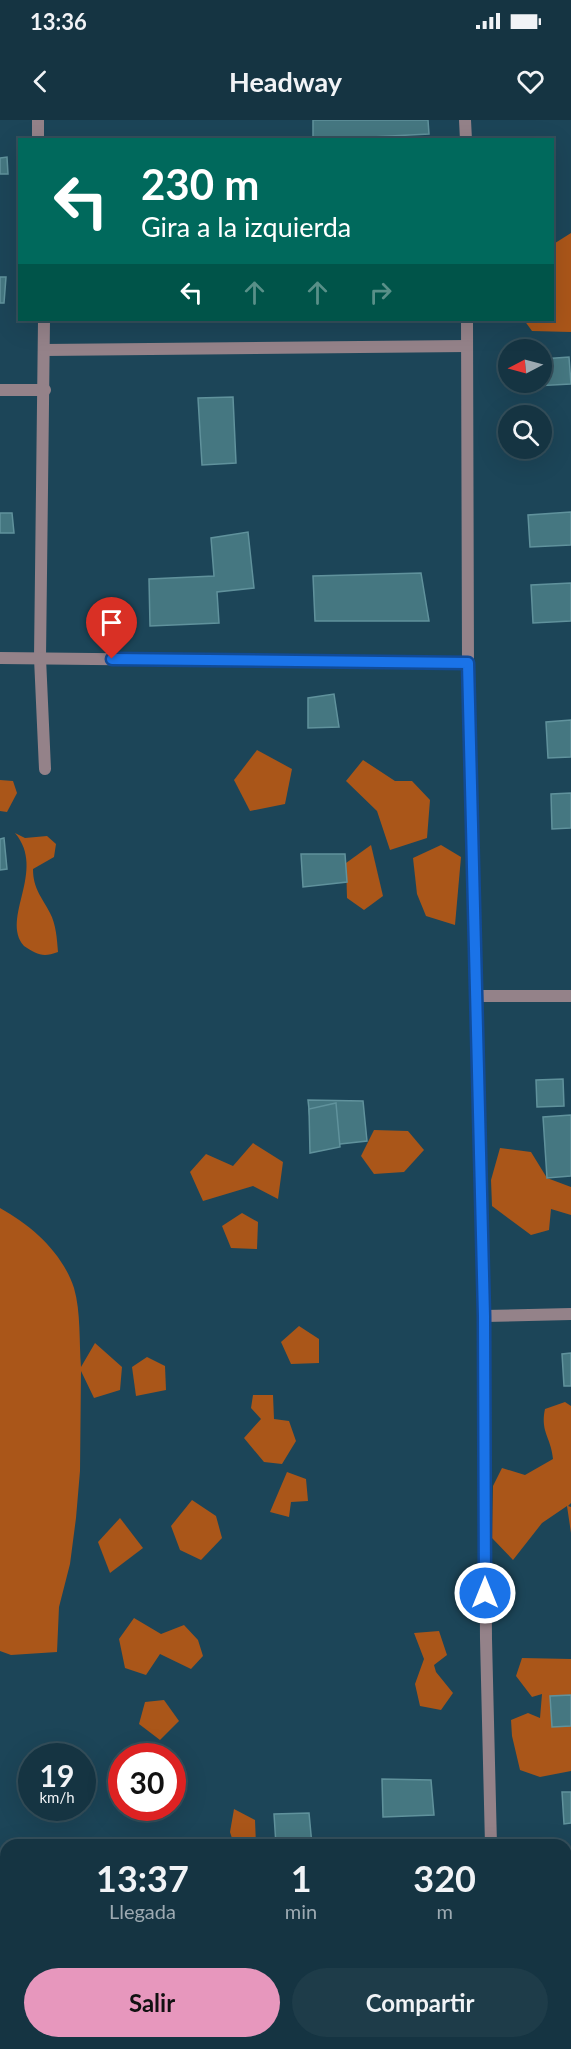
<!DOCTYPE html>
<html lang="es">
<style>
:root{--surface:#153442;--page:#1e3c49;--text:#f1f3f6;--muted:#9daab2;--line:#344f5b;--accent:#e797bd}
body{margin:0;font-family:Lato,sans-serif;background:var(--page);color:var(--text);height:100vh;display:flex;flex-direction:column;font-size:22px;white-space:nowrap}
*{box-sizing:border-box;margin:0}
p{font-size:20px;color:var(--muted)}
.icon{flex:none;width:33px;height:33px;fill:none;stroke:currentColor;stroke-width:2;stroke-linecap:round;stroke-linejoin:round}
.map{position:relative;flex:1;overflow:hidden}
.drawer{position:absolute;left:0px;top:1719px;width:572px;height:210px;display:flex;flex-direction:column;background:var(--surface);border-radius:18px 18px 0 0;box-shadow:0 6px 24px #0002,0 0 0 2px var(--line)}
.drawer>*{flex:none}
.top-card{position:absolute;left:18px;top:18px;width:536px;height:183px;border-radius:0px;box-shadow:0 6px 24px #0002,0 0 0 2px var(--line);background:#00695c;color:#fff;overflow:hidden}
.needle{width:39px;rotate:264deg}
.tools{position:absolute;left:498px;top:219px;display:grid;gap:12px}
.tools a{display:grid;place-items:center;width:54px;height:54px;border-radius:50%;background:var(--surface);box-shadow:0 6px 24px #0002,0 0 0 2px var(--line);font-size:30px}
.speed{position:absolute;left:18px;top:1623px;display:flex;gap:12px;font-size:30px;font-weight:700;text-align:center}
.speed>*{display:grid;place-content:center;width:78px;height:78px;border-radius:50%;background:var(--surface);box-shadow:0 6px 24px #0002,0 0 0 2px var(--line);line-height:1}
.speed small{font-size:15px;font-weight:400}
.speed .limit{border:9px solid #d22;background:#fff;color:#111}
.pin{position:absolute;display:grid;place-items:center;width:51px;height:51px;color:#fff;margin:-62px -26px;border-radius:50% 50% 50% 0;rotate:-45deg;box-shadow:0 0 6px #0007}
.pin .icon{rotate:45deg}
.me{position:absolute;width:66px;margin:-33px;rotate:0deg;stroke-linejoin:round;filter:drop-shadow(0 0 4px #0008)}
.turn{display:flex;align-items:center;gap:21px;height:126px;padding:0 24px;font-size:27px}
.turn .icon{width:78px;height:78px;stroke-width:2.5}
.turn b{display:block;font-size:42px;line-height:51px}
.lanes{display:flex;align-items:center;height:57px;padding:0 24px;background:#0003;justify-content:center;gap:30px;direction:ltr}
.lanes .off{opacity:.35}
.eta{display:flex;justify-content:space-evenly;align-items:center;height:102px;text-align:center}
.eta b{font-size:36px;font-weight:700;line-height:42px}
.cta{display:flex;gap:12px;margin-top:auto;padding:12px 24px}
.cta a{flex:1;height:69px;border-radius:36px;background:var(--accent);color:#111;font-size:24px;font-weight:700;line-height:69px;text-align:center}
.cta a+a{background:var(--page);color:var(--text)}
.status{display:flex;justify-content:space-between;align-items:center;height:42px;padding:0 30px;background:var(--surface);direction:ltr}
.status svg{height:16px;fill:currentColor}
header{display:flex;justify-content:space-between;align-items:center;height:78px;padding:0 24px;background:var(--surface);font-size:27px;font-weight:700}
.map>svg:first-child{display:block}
.forest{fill:#aa5619}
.building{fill:#457781;stroke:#60929c;stroke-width:1.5}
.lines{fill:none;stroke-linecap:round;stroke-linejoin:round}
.street{stroke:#948289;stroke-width:12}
.route-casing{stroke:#114b97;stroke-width:15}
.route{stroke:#1a73e8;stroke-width:10}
</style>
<div class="status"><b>13:36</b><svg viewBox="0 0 49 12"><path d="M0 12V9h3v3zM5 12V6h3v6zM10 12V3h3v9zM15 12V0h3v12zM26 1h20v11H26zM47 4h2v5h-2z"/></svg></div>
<header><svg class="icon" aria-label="back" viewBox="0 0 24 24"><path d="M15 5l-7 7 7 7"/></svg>Headway<svg class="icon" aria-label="heart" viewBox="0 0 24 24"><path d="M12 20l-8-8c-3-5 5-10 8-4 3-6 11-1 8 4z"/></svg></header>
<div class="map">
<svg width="571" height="1929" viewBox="0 0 571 1929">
<rect width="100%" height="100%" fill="#1c4558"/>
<!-- forest -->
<g class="forest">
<polygon points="571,113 571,212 532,211 524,200 552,200 552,125"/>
<polygon points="257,630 292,649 285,684 250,691 234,660"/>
<polygon points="363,640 395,661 412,661 430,680 427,718 390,730 377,691 346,661"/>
<polygon points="0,660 13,661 17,673 7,692 0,691"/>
<path d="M15,713L25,718L47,716L56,724L54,737L33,749C33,769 42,777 50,793C56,804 57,819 58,832C42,838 37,834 24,826C0,798 47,751 15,713Z"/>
<polygon points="371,725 383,776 364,790 347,778 346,743"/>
<polygon points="441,725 461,737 455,805 426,796 417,774 413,738"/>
<polygon points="374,1010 408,1011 424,1030 404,1052 374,1054 361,1036"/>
<polygon points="253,1023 283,1042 278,1079 253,1066 203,1081 190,1052 206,1034 233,1046"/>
<polygon points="500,1028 531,1032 547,1058 571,1067 571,1095 551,1089 549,1110 531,1115 492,1086 491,1060"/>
<path d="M0,1088C32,1106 62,1132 74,1168C81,1192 79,1222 81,1247L95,1223L122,1247L120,1270L94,1278L81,1251L80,1351L76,1398L70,1444L59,1487L57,1532L11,1535L0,1531Z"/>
<polygon points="242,1093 258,1102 257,1129 231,1128 222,1106"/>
<polygon points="299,1206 319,1219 319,1243 291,1244 281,1222"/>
<polygon points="147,1237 165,1246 166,1270 136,1276 132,1247"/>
<polygon points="253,1275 273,1275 274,1299 289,1301 296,1321 282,1344 264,1342 244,1318 261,1299 251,1288"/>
<path d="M565,1282L571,1286V1383L568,1386L571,1387V1413L567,1386L542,1403L513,1440L492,1418L493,1366L502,1348L525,1355L553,1339C551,1317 540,1312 545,1289Z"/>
<polygon points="287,1352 306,1359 308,1381 291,1382 289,1397 270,1392"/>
<polygon points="192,1380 216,1396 222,1418 201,1440 180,1430 171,1406"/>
<polygon points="120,1398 143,1428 110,1453 98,1422"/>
<polygon points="134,1498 161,1514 184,1505 198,1520 203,1536 191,1549 160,1534 146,1555 125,1548 119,1519"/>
<polygon points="439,1511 447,1535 434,1545 436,1552 453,1573 441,1590 420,1586 415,1564 424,1539 414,1513"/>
<polygon points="522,1538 571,1539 571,1651 540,1657 520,1650 512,1616 511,1600 528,1593 540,1598 542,1574 532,1577 516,1556"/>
<polygon points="164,1580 179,1601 160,1620 139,1604 145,1582"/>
<polygon points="234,1689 255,1700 256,1725 234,1725 230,1712"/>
</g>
<!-- building -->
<g class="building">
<polygon points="313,0 428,0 429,14 313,20"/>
<polygon points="7,37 8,54 0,54 0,38"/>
<polygon points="0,157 6,157 4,183 0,183"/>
<polygon points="569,237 571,264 516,267 516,262 542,262 542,239"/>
<polygon points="233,277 236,343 202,345 198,278"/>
<polygon points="571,392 571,425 530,427 528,395"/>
<polygon points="0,393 12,393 14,413 0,413"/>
<polygon points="248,412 254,468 217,472 219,503 150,506 149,459 214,456 211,418"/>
<polygon points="421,453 429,501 315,501 313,456"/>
<polygon points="571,463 571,501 533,503 531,465"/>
<polygon points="334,574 339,607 308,608 308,578"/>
<polygon points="571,600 571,637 548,638 546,602"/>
<polygon points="571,673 571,708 552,709 551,674"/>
<polygon points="4,718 7,749 0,750 0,719"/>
<polygon points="301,734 345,734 347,762 303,767"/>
<polygon points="563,959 564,986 537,987 536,960"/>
<polygon points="308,980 363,981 367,1021 313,1027"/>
<polygon points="336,983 340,1027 310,1033 309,989"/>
<polygon points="571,995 571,1056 547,1058 543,997"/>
<polygon points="571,1233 571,1266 564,1266 562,1234"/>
<polygon points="571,1575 571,1606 552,1607 550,1576"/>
<polygon points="382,1659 431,1660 434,1695 383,1697"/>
<polygon points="562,1672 571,1672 571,1703 564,1704"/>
<polygon points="309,1693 312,1725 276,1725 274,1694"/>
<rect x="99" y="1923" width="55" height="6"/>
<rect x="334" y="1923" width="55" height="6"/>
</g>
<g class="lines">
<!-- street -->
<g class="street">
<polyline points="38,0 38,20"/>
<polyline points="465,0 466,20"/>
<polyline points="44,200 40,538 45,649"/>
<polyline points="467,200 468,543 484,1196 486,1519 491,1725"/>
<polyline points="44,230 467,226"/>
<polyline points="0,270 45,270"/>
<polyline points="0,538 468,543"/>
<polyline points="475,876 571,876"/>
<polyline points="484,1196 571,1194"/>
<polyline points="0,1797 6,1797"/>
<polyline points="566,1848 571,1848"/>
<polyline points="0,1863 6,1863"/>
<polyline points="496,1923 496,1929"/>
</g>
</g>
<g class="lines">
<!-- route casing -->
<g class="route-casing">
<polyline id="route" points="112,539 468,543 484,1196 485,1473"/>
</g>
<!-- route -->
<use href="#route" class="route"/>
</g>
</svg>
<div class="tools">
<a><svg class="needle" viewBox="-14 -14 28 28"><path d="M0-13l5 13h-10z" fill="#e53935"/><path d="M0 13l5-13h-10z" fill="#9daab2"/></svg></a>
<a><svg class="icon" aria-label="search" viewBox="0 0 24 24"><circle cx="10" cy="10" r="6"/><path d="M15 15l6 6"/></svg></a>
</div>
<div class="speed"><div>19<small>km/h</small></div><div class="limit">30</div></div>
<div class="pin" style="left:112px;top:539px;background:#d93025"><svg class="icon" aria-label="arrive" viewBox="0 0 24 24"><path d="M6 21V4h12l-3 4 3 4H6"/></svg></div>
<svg class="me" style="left:485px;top:1473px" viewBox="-20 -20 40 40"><circle r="17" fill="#1a73e8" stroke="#fff" stroke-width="3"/><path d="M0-11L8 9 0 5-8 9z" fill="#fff"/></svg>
<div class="top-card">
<div class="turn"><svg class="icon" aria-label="left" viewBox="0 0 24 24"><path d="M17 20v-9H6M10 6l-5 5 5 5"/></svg><div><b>230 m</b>Gira a la izquierda</div></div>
<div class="lanes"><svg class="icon" aria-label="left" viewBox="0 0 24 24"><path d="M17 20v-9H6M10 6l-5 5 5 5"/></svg><svg class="icon off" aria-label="ahead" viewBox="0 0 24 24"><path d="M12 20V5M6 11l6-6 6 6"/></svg><svg class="icon off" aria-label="ahead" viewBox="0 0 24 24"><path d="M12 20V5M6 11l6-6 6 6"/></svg><svg class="icon off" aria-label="right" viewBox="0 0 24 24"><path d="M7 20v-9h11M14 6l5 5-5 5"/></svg></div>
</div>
<section class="drawer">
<div class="eta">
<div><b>13:37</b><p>Llegada</p></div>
<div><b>1</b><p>min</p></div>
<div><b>320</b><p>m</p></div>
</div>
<div class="cta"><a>Salir</a><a>Compartir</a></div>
</section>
</div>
